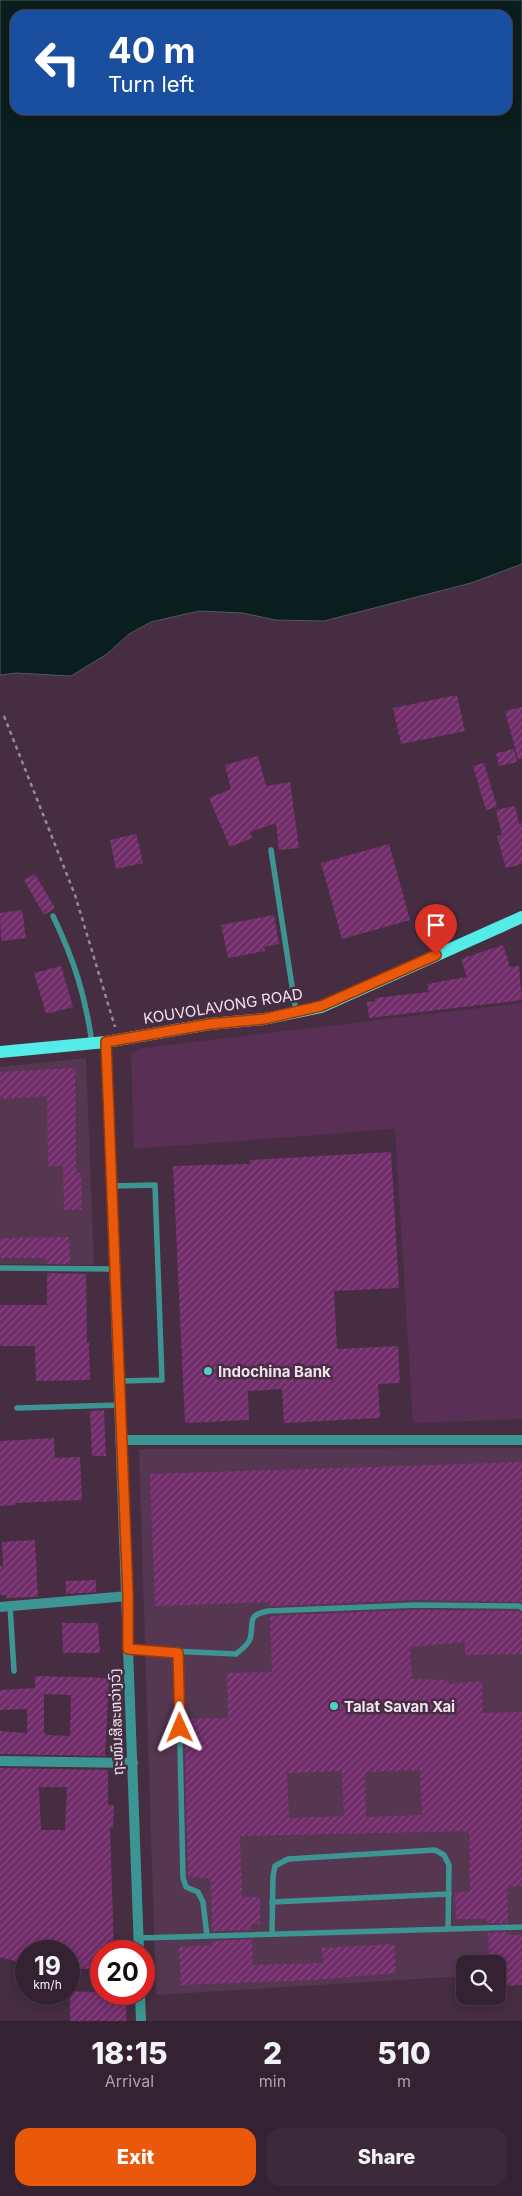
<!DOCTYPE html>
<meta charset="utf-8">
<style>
:root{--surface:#342232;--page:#3c2a3a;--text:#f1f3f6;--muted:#a9a4ac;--line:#4e3f4d;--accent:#ea580c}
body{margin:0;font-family:Inter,"Noto Sans Lao",sans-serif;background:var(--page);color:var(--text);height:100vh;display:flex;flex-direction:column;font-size:19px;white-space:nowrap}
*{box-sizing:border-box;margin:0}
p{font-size:16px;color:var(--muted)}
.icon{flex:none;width:28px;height:28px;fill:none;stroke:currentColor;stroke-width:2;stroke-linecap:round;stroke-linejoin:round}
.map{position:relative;height:2021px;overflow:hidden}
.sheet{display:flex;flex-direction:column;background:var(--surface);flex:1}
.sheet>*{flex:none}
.banner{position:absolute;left:10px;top:10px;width:502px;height:105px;border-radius:15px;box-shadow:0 2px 12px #0003,0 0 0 1px var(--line);background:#1a4fa0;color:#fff;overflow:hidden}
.buttons{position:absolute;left:456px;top:1955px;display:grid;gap:10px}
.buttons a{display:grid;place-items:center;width:50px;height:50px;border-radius:10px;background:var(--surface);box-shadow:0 2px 12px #0003,0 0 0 1px var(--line);font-size:25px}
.speed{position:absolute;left:15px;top:1940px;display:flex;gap:10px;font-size:25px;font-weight:700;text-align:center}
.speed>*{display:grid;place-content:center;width:65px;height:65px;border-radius:50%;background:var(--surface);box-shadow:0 2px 12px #0003,0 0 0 1px var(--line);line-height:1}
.speed small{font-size:12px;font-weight:400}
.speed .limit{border:8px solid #d22;background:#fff;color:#111}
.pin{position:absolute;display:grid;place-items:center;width:42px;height:42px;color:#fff;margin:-51px -21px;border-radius:50% 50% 50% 0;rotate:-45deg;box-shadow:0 0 5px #0007}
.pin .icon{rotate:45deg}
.me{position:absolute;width:55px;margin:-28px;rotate:359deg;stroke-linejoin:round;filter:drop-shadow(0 0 4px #0008)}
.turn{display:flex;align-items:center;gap:18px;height:105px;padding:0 15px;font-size:22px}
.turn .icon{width:65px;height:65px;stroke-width:2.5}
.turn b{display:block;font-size:35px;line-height:42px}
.eta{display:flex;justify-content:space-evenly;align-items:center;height:85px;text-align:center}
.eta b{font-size:30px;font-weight:800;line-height:35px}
.action{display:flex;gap:10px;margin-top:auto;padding:10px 15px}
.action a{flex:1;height:58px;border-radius:15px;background:var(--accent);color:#fff;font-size:20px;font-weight:800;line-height:58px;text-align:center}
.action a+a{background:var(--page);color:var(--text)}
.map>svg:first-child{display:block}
.built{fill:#553751}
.grass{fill:#5a2f55}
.water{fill:#0b1e1e;stroke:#50595d;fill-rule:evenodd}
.building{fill:url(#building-hatch);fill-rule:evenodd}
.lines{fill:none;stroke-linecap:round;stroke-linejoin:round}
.path{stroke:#9c8798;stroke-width:2.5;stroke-dasharray:4 4;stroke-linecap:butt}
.service{stroke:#3c9592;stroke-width:5.5}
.minor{stroke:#3c9592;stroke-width:10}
.primary{stroke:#54ece8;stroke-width:12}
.route-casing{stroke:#983908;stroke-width:12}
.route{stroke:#ea580c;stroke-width:9}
.poi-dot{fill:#53cdc9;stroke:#462d42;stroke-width:2}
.labels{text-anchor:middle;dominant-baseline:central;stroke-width:5;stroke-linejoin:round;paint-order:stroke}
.street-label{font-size:15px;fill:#f2e2ef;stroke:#462d42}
.poi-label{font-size:15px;font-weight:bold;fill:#f2e2ef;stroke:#462d42;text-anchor:start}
</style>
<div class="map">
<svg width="522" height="2021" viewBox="0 0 522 2021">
<defs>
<pattern id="building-hatch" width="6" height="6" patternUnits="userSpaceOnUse" patternTransform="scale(1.25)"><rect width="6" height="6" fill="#712c6a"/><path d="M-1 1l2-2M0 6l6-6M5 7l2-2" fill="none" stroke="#864a80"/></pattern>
</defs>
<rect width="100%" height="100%" fill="#462d42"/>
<!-- built -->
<g class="built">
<polygon points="86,1058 94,1265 0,1264 0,1067"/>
<polygon points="522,1448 522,1972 498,1974 498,1964 465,1964 465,1976 156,1995 139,1449"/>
</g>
<!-- grass -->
<polygon class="grass" points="522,1003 522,1419 413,1423 395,1129 134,1149 131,1054 143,1048"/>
<!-- water -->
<path class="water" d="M0,0H522V564L471,583L324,621L275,620L243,613L199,611L151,622L129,634L107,654L71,676L16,673L0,675ZM15,15H508V110H15Z"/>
<!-- building -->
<g class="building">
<polygon points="457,695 465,731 401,744 393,708"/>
<polygon points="522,707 522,759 518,759 505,711"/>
<polygon points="514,749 517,762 499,766 496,753"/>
<polygon points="258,756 266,786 290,782 299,848 279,850 276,823 250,832 252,838 230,847 209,798 231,789 225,765"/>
<polygon points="484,763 497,807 486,810 473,766"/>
<polygon points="515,806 519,824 522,823 522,864 506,868 497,836 502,835 496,810"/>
<polygon points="136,834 143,863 116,869 110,840"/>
<polygon points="389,844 410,920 342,939 321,863"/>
<polygon points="35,874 55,908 44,915 24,880"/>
<polygon points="22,910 26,938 1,941 0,913"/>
<polygon points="274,915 279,944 264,947 265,951 228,958 221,925"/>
<polygon points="503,945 510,967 519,966 522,1000 369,1018 367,1002 376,1001 375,998 429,992 427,984 467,977 461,959"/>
<polygon points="61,966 73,1007 46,1014 34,973"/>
<polygon points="75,1068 76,1173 81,1173 82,1210 64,1210 63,1166 48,1166 47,1096 0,1099 0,1072"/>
<polygon points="391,1152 399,1288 334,1291 337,1349 398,1346 400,1383 378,1384 380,1418 284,1423 282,1389 248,1391 249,1420 185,1423 173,1166 250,1164 250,1160"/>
<polygon points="69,1237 70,1264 46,1264 46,1258 0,1258 0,1238"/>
<polygon points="47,1273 86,1274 87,1343 89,1343 90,1380 36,1381 35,1346 0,1346 0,1305 47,1305"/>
<polygon points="104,1410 106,1456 92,1456 90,1411"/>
<polygon points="54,1438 55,1458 80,1457 82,1500 16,1503 16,1505 0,1506 0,1441"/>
<polygon points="522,1462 522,1602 415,1600 270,1606 270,1602 155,1606 150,1474"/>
<polygon points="35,1540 38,1597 6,1598 6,1595 0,1595 0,1566 3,1566 2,1542"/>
<polygon points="96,1580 96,1592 66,1594 66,1581"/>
<path d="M415,1610L518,1611L522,1613V1654L465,1655V1642L410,1647L412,1679L447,1680L448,1684L482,1681L483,1713L522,1712V1886L507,1887L508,1923H487V1919H456L455,1892H470L469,1831L240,1836L242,1897H260V1924H251L252,1930L212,1931L211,1878L188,1877L184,1719L228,1718L227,1673L272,1672L270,1616ZM420,1770L422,1815L366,1817L365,1772ZM342,1771L344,1816L289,1818L287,1773Z"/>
<polygon points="62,1623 98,1623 100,1653 63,1653"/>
<path d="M35,1676L109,1678L105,1756L0,1754V1731L27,1733V1709L0,1710V1690L35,1688ZM44,1694L71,1695L70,1736L47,1735L44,1733Z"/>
<path d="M0,1768L108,1770V1805H114L113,1828H110L114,1951H101V1968L69,1970V1951H26V1964L0,1957ZM39,1787H67L65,1830H41Z"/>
<polygon points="508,1932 508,1935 522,1935 522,1985 505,1986 503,1958 489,1958 488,1933"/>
<polygon points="252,1939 253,1965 323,1963 322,1948 394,1944 396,1973 313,1980 181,1985 179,1947 212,1945 212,1941"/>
<polygon points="70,1991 127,1994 126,2021 70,2021"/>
</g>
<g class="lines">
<!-- path -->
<polyline class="path" points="4,716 75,895 115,1027"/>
<!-- service -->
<g class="service">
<polyline points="271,850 296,1012"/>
<path d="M53,916C74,960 85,994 92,1043"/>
<polyline points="113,1186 155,1185 162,1380 119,1381"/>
<polyline points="0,1268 115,1269"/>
<polyline points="17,1408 120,1405"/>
<polyline points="10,1606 14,1671"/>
<path d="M128,1649L236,1654C241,1650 248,1645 250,1639C255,1622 245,1616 268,1611L415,1605L519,1606L522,1608"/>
<polyline points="178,1653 183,1878 186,1887 198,1892 203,1902 207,1936"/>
<polyline points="272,1902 449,1894"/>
<polyline points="272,1933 273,1876 275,1866 288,1859 435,1850 444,1855 449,1865 448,1928"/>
<polyline points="139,1938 522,1927"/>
</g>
<!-- minor -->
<g class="minor">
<polyline points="106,1042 139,1951"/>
<polyline points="122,1440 522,1440"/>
<polyline points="0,1607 128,1596"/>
<polyline points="0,1761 133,1763"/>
<polyline points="140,1994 141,2021"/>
</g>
<!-- primary -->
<polyline class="primary" points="0,1052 106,1042 210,1024 264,1019 321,1007 522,917"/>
</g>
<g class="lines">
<!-- route casing -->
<g class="route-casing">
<polyline id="route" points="180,1728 178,1653 128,1649 128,1596 106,1042 210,1024 264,1019 321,1006 436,955"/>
</g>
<!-- route -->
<use href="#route" class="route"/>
</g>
<!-- markers -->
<g class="poi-dot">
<circle cx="208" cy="1371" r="5"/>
<circle cx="334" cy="1706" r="5"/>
</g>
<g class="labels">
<!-- street labels -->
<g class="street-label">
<text transform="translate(223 1006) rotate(-9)">KOUVOLAVONG ROAD</text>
<text transform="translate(116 1722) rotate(-92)">ຖະໜົນສີສະຫວ່າງວົງ</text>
</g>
<!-- poi labels -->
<g class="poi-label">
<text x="218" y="1371">Indochina Bank</text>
<text x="344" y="1706">Talat Savan Xai</text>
</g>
</g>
</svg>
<div class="buttons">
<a><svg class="icon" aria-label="search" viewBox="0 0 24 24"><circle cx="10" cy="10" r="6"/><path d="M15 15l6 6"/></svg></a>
</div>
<div class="speed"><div>19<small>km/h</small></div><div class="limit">20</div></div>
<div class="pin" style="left:436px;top:955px;background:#d93025"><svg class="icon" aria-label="arrive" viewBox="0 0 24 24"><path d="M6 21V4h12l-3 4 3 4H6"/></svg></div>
<svg class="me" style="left:180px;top:1728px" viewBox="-20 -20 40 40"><path d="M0-17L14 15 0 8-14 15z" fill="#ea580c" stroke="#fff" stroke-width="4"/></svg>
<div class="banner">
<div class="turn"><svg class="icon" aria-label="left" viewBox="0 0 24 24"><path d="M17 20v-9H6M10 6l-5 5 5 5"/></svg><div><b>40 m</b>Turn left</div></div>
</div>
</div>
<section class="sheet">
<div class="eta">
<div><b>18:15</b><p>Arrival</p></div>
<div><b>2</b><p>min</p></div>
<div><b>510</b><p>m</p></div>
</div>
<div class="action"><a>Exit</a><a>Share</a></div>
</section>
